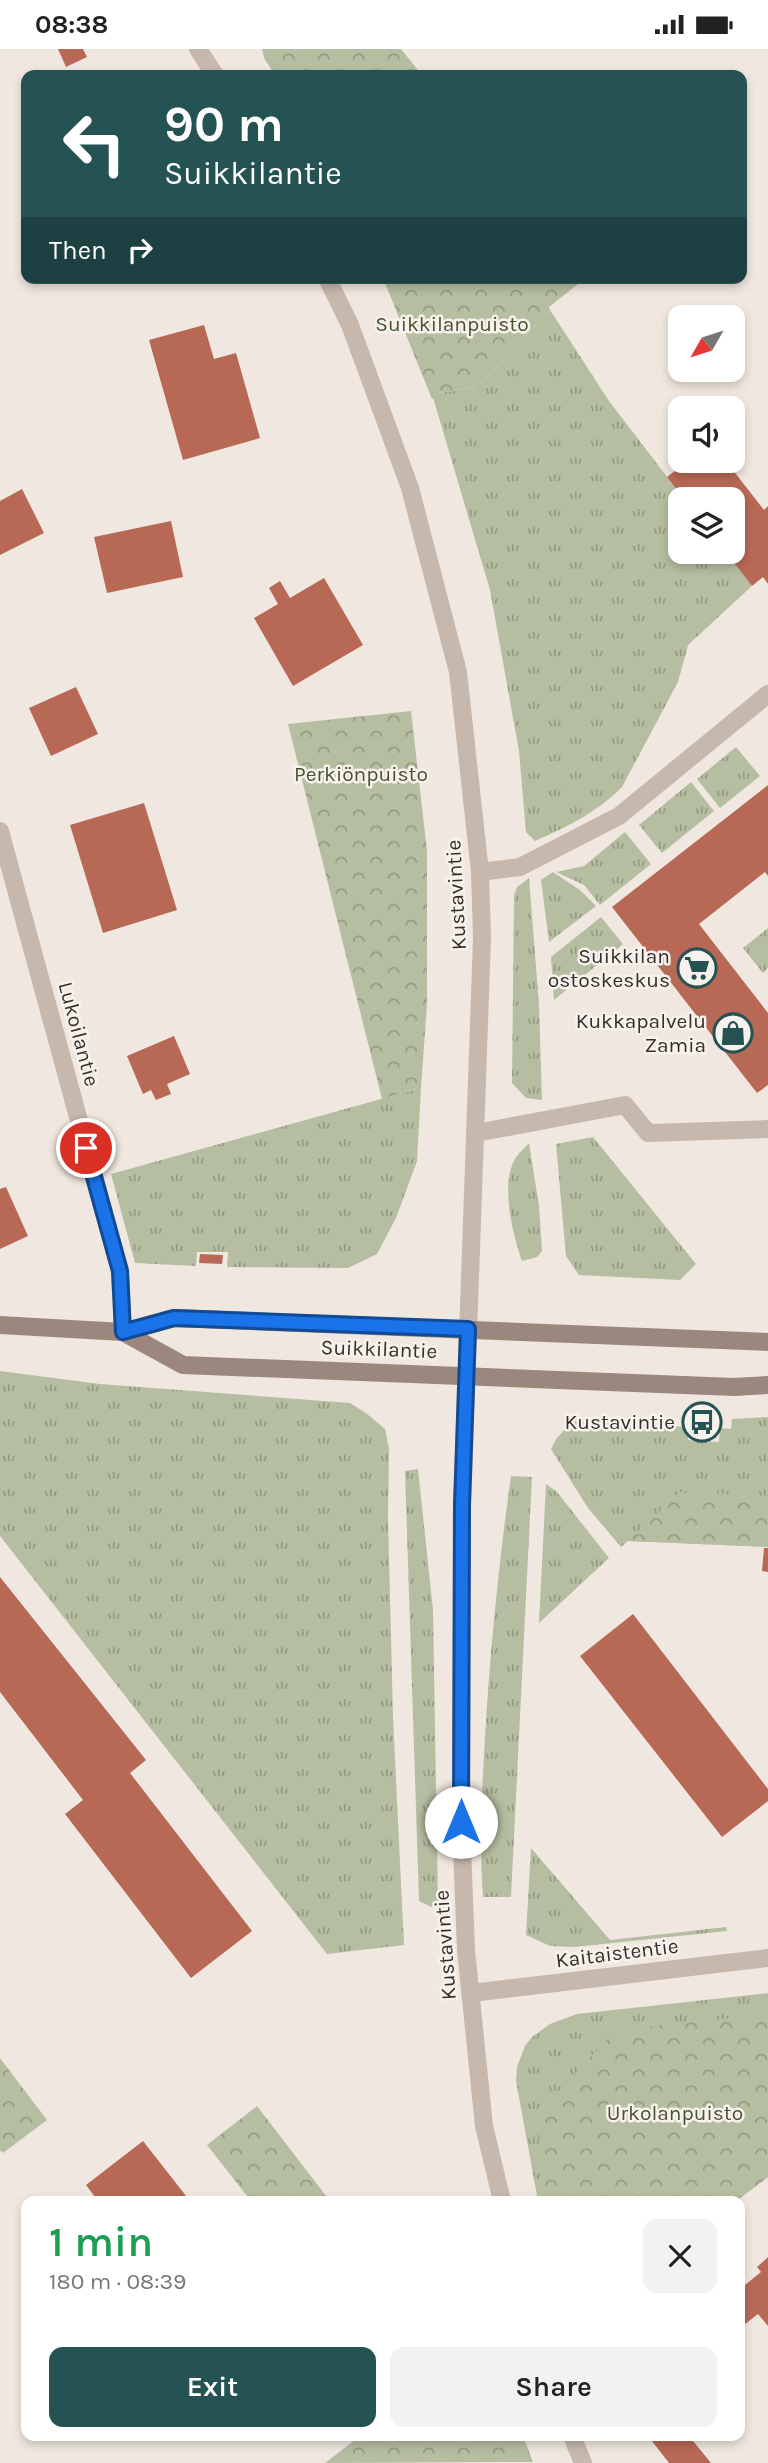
<!DOCTYPE html>
<meta charset="utf-8">
<style>
:root{--surface:#fff;--page:#f2f2f2;--text:#222;--muted:#767676;--accent:#255253}
body{margin:0;font-family:Karla,sans-serif;background:var(--page);color:var(--text);height:100vh;display:flex;flex-direction:column;font-size:26px;white-space:nowrap}
*{box-sizing:border-box;margin:0}
p{font-size:23px;color:var(--muted)}
.icon{flex:none;width:38px;height:38px;fill:none;stroke:currentColor;stroke-width:2;stroke-linecap:round;stroke-linejoin:round}
.map{position:relative;flex:1;overflow:hidden}
.panel{position:absolute;left:21px;top:2147px;width:724px;height:245px;display:flex;flex-direction:column;background:var(--surface);border-radius:14px;box-shadow:0 4px 10px #0003}
.panel>*{flex:none}
.banner{position:absolute;left:21px;top:21px;width:726px;height:214px;border-radius:14px;box-shadow:0 4px 10px #0003;background:#255253;color:#fff;overflow:hidden}
.needle{width:46px;rotate:231deg}
.buttons{position:absolute;left:668px;top:256px;display:grid;gap:14px}
.buttons a{display:grid;place-items:center;width:77px;height:77px;border-radius:14px;background:var(--surface);box-shadow:0 4px 10px #0003;font-size:35px}
.pin{position:absolute;display:grid;place-items:center;width:60px;height:60px;color:#fff;margin:-30px;border:4px solid #fff;border-radius:50%;box-shadow:0 2px 7px #0007}
.me{position:absolute;width:77px;margin:-38px;rotate:0deg;stroke-linejoin:round;filter:drop-shadow(0 0 5px #0008)}
.turn{display:flex;align-items:center;gap:24px;height:147px;padding:0 28px;font-size:32px}
.turn .icon{width:91px;height:91px;stroke-width:2.5}
.turn b{display:block;font-size:49px;line-height:60px}
.then{display:flex;align-items:center;height:66px;padding:0 28px;background:#0003;gap:14px;font-size:26px}
.round{display:grid;place-items:center;flex:none;width:74px;height:74px;border-radius:14px;background:var(--page)}
.head{display:flex;align-items:center;justify-content:space-between;height:119px;padding:0 28px}
h1{font-size:42px;font-weight:600;line-height:52px;color:#1e9e55}
.action{display:flex;gap:14px;margin-top:auto;padding:14px 28px}
.action a{flex:1;height:80px;border-radius:14px;background:var(--accent);color:#fff;font-size:28px;font-weight:600;line-height:80px;text-align:center}
.action a+a{background:var(--page);color:var(--text)}
.status{display:flex;justify-content:space-between;align-items:center;height:49px;padding:0 35px;background:var(--surface);direction:ltr}
.status svg{height:19px;fill:currentColor}
.map>svg:first-child{display:block}
.grass{fill:url(#grass-tufts)}
.forest{fill:url(#forest-crowns)}
.building{fill:#b86956}
.lines{fill:none;stroke-linecap:round;stroke-linejoin:round}
.service{stroke:#c7b8ad;stroke-width:18}
.minor{stroke:#c7b8ad;stroke-width:18}
.secondary{stroke:#9b877e;stroke-width:18}
.route-casing{stroke:#114b97;stroke-width:18}
.route{stroke:#1a73e8;stroke-width:12}
.labels{text-anchor:middle;dominant-baseline:central;stroke-width:5;stroke-linejoin:round;paint-order:stroke}
.park-label{font-size:21px;fill:#475231;stroke:#f8f2ec}
.street-label{font-size:21px;fill:#362e2b;stroke:#f8f2ec}
.poi-label{font-size:21px;fill:#362e2b;stroke:#f8f2ec;text-anchor:end}
</style>
<div class="status"><b>08:38</b><svg viewBox="0 0 49 12"><path d="M0 12V9h3v3zM5 12V6h3v6zM10 12V3h3v9zM15 12V0h3v12zM26 1h20v11H26zM47 4h2v5h-2z"/></svg></div>
<div class="map">
<svg width="768" height="2414" viewBox="0 0 768 2414">
<defs>
<pattern id="grass-tufts" width="24" height="20" patternUnits="userSpaceOnUse" patternTransform="scale(1.75)"><rect width="24" height="20" fill="#b6bea1"/><path d="M3 7l-1-3M5 7V3M7 7l1-3M15 17l-1-3M17 17v-4M19 17l1-3" fill="none" stroke="#959b83"/></pattern>
<pattern id="forest-crowns" width="20" height="18" patternUnits="userSpaceOnUse" patternTransform="scale(1.75)"><rect width="20" height="18" fill="#b6bea1"/><path d="M2 6a3 3 0 1 1 6 0M12 15a3 3 0 1 1 6 0" fill="none" stroke="#959b83"/></pattern>
</defs>
<rect width="100%" height="100%" fill="#f0e8e0"/>
<!-- grass -->
<g class="grass">
<path d="M550,261L609,352L684,450H681V502H725L752,537L688,596L678,633L622,738C596,764 567,778 535,792L526,783L519,702L490,541L432,345L477,338Z"/>
<polygon points="736,698 760,727 720,759 697,730"/>
<polygon points="691,733 714,762 662,804 639,776"/>
<polygon points="625,783 651,815 600,856 584,836 556,823 584,817"/>
<polygon points="553,823 580,841 596,857 549,893 541,831"/>
<polygon points="529,829 539,956 542,1051 526,1049 512,1034 514,847 517,838"/>
<polygon points="601,868 623,895 554,951 551,908"/>
<polygon points="768,879 768,919 763,924 743,899"/>
<polygon points="421,1039 417,1112 396,1169 377,1205 348,1219 227,1218 228,1203 197,1203 196,1217 135,1214 111,1125"/>
<polygon points="593,1088 696,1215 680,1231 579,1226 566,1207 556,1095"/>
<path d="M529,1094L539,1157L542,1202L537,1208L522,1212C513,1186 500,1135 515,1110C518,1104 525,1099 529,1094Z"/>
<polygon points="0,1322 100,1335 350,1354 366,1364 385,1380 389,1400 388,1468 393,1668 404,1896 327,1905 0,1487"/>
<polygon points="768,1368 768,1498 628,1492 621,1498 588,1459 551,1400 556,1390 573,1371 688,1378 688,1391 719,1393 720,1379 731,1380 732,1370"/>
<polygon points="418,1420 433,1561 438,1855 431,1858 419,1852 405,1422"/>
<path d="M511,1427L532,1428L511,1848H483C479,1795 482,1741 485,1688C490,1600 499,1513 511,1427Z"/>
<polygon points="546,1435 557,1443 609,1509 539,1574"/>
<polygon points="531,1799 610,1891 726,1878 727,1882 574,1898 550,1897 526,1886"/>
<polygon points="768,1944 768,2128 736,2152 538,2152 516,2032 517,2018 525,1997 532,1988 550,1975 577,1965"/>
</g>
<!-- forest -->
<g class="forest">
<polygon points="262,0 401,0 422,26 275,26 264,9"/>
<polygon points="383,229 580,229 582,232 549,258 550,261 477,338 439,344 432,350"/>
<polygon points="411,662 427,802 427,955 421,1039 382,1050 288,675"/>
<polygon points="680,1443 768,1447 768,1498 628,1492"/>
<polygon points="768,1965 768,2128 736,2152 548,2152 535,2067 616,1981"/>
<polygon points="0,2009 47,2071 3,2104 0,2101"/>
<polygon points="257,2057 330,2152 251,2152 207,2096"/>
<polygon points="360,2387 523,2387 533,2413 325,2414"/>
</g>
<!-- building -->
<g class="building">
<polygon points="58,0 83,0 87,8 66,18"/>
<polygon points="204,276 214,310 236,304 260,389 183,411 149,291"/>
<polygon points="689,411 725,411 764,461 768,457 768,535 763,528 752,537 725,502 733,502 733,450 684,450 667,428"/>
<polygon points="22,440 44,484 0,506 0,452"/>
<polygon points="171,472 183,528 107,544 94,488"/>
<polygon points="324,529 363,596 293,637 254,569 278,555 269,539 280,532 290,549"/>
<polygon points="76,638 98,685 51,707 29,659"/>
<polygon points="768,736 768,827 765,823 699,875 768,964 768,1036 757,1044 612,858"/>
<polygon points="144,754 177,861 103,884 70,776"/>
<polygon points="174,987 190,1025 167,1035 171,1045 156,1051 151,1041 143,1045 127,1007"/>
<polygon points="6,1138 28,1187 0,1200 0,1140"/>
<polygon points="200,1205 223,1206 222,1215 199,1214"/>
<polygon points="693,1379 716,1380 716,1389 693,1388"/>
<polygon points="764,1499 768,1499 768,1523 762,1522"/>
<polygon points="0,1528 146,1711 130,1724 252,1882 191,1929 65,1765 83,1751 0,1643"/>
<polygon points="633,1565 768,1740 768,1752 722,1788 580,1607"/>
<polygon points="143,2092 190,2152 98,2152 86,2136"/>
<polygon points="768,2208 768,2277 758,2265 740,2279 740,2240 761,2223 757,2218"/>
<polygon points="648,2387 689,2387 711,2414 669,2414"/>
</g>
<g class="lines">
<!-- service -->
<g class="service">
<polyline points="480,823 520,818 619,767 768,645"/>
<polyline points="476,1084 625,1056 648,1084 768,1080"/>
</g>
<!-- minor -->
<g class="minor">
<polyline points="198,0 215,26"/>
<polyline points="327,229 350,276 410,439 458,623 480,823 482,889 462,1456 461,1773 466,1901 484,2077 502,2152"/>
<polyline points="0,782 120,1222 123,1283"/>
<polyline points="471,1944 768,1909"/>
<polyline points="572,2387 583,2414"/>
</g>
<!-- secondary -->
<g class="secondary">
<polyline points="0,1276 123,1283 174,1269 768,1293"/>
<polyline points="123,1283 183,1316 734,1338 768,1336"/>
</g>
</g>
<g class="lines">
<!-- route casing -->
<g class="route-casing">
<polyline id="route" points="86,1099 120,1222 123,1283 174,1269 468,1280 462,1456 461,1773"/>
</g>
<!-- route -->
<use href="#route" class="route"/>
</g>
<!-- icons -->
<defs>
<g id="supermarket-ring" transform="scale(2.0125)"><circle r="9.5" fill="#f8f2ec" stroke="#255253" stroke-width="1.5"/><path d="M-6-5.5h2.5l.6 2H6L4.5 2H-2.5L-4.4-4H-6ZM-1.5 3.2a1.3 1.3 0 1 0 .1 0ZM3 3.2a1.3 1.3 0 1 0 .1 0Z" fill="#255253"/></g>
<g id="shop-ring" transform="scale(2.0125)"><circle r="9.5" fill="#f8f2ec" stroke="#255253" stroke-width="1.5"/><path d="M-5-2.5h2.3a2.7 3.5 0 0 1 5.4 0H5L5.5 6h-11ZM-1.5-2.5h3a1.5 2.3 0 0 0-3 0Z" fill="#255253"/></g>
<g id="bus-ring" transform="scale(2.0125)"><circle r="9.5" fill="#f8f2ec" stroke="#255253" stroke-width="1.5"/><path d="M-5-6H5V4H4V6H2V4H-2V6H-4V4H-5ZM-3.5-4V0h7V-4ZM-3.5 1.2v1.5H-2V1.2ZM2 1.2v1.5H3.5V1.2Z" fill="#255253"/></g>
</defs>
<g fill-rule="evenodd">
<use href="#supermarket-ring" x="697" y="919"/>
<use href="#shop-ring" x="733" y="984"/>
<use href="#bus-ring" x="702" y="1373"/>
</g>
<g class="labels">
<!-- park labels -->
<g class="park-label">
<text x="452" y="275">Suikkilanpuisto</text>
<text x="361" y="725">Perkiönpuisto</text>
<text x="675" y="2064">Urkolanpuisto</text>
</g>
<!-- street labels -->
<g class="street-label">
<text transform="translate(456 846) rotate(-93)">Kustavintie</text>
<text transform="translate(79 985) rotate(75)">Lukoilantie</text>
<text transform="translate(379 1300) rotate(2)">Suikkilantie</text>
<text transform="translate(445 1896) rotate(-94)">Kustavintie</text>
<text transform="translate(617 1904) rotate(-7)">Kaitaistentie</text>
</g>
<!-- poi labels -->
<g class="poi-label">
<text x="670" y="907">Suikkilan<tspan x="670" dy="24">ostoskeskus</tspan></text>
<text x="706" y="972">Kukkapalvelu<tspan x="706" dy="24">Zamia</tspan></text>
<text x="675" y="1373">Kustavintie</text>
</g>
</g>
</svg>
<div class="buttons">
<a><svg class="needle" viewBox="-14 -14 28 28"><path d="M0-13l5 13h-10z" fill="#e53935"/><path d="M0 13l5-13h-10z" fill="#767676"/></svg></a>
<a><svg class="icon" aria-label="sound" viewBox="0 0 24 24"><path d="M4 9h4l5-4v14l-5-4H4zM17 9q2 3 0 6"/></svg></a>
<a><svg class="icon" aria-label="layers" viewBox="0 0 24 24"><path d="M12 4l9 5-9 5-9-5zM3 14l9 5 9-5"/></svg></a>
</div>
<div class="pin" style="left:86px;top:1099px;background:#d93025"><svg class="icon" aria-label="arrive" viewBox="0 0 24 24"><path d="M6 21V4h12l-3 4 3 4H6"/></svg></div>
<svg class="me" style="left:461px;top:1773px" viewBox="-20 -20 40 40"><circle r="19" fill="#fff"/><path d="M0-13L10 11 0 6-10 11z" fill="#1a73e8"/></svg>
<div class="banner">
<div class="turn"><svg class="icon" aria-label="left" viewBox="0 0 24 24"><path d="M17 20v-9H6M10 6l-5 5 5 5"/></svg><div><b>90 m</b>Suikkilantie</div></div>
<div class="then">Then<svg class="icon" aria-label="right" viewBox="0 0 24 24"><path d="M7 20v-9h11M14 6l5 5-5 5"/></svg></div>
</div>
<section class="panel">
<div class="head"><div><h1>1 min</h1><p>180 m · 08:39</p></div><a class="round"><svg class="icon" aria-label="close" viewBox="0 0 24 24"><path d="M6 6l12 12M18 6L6 18"/></svg></a></div>
<div class="action"><a>Exit</a><a>Share</a></div>
</section>
</div>
